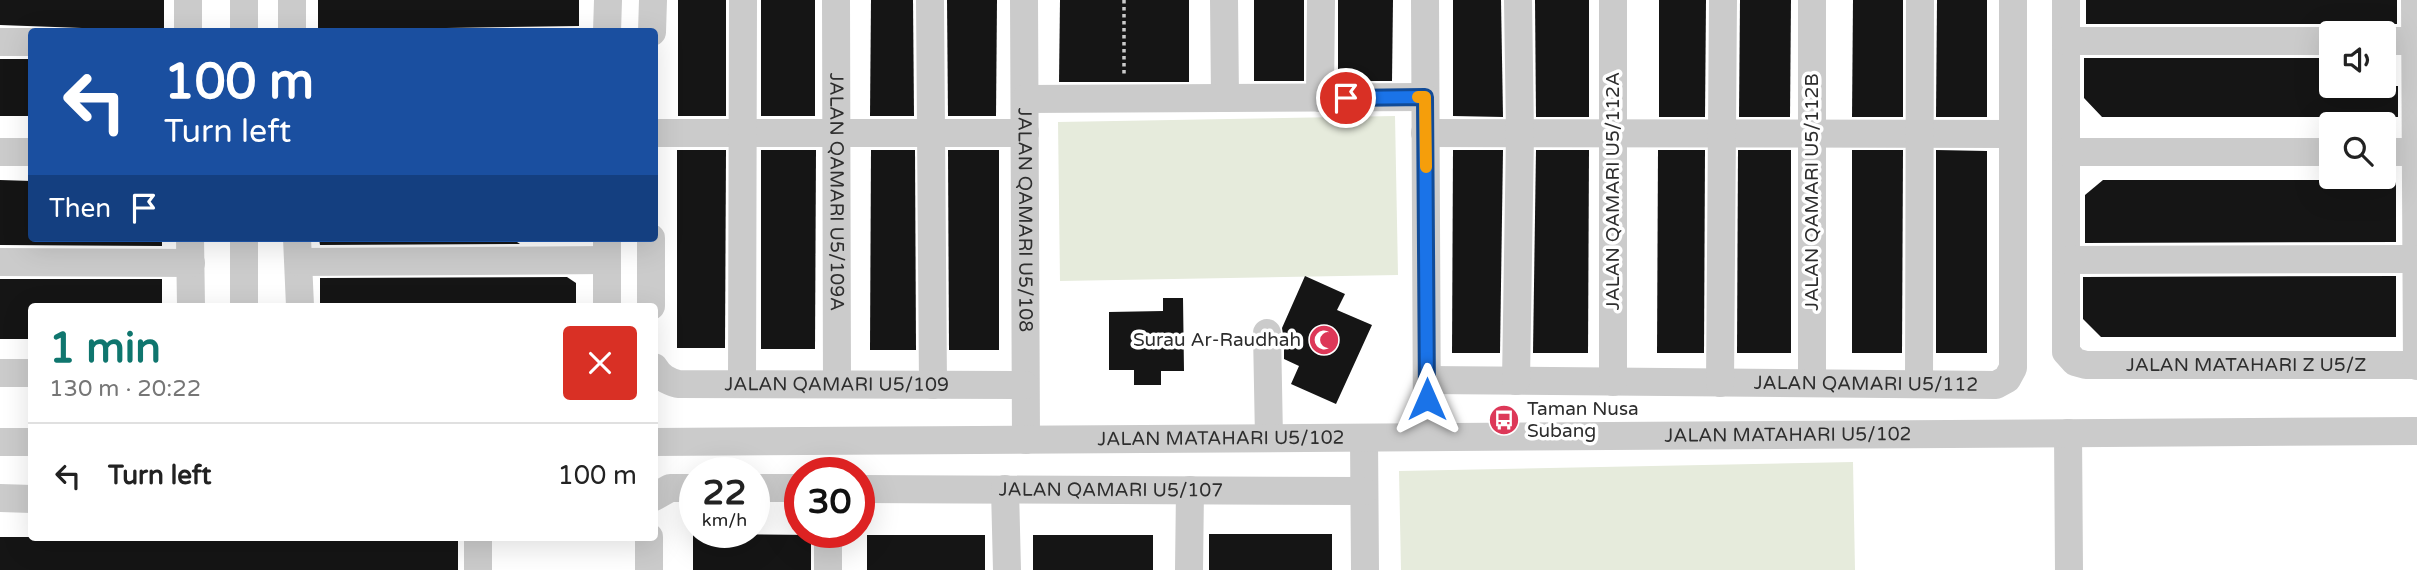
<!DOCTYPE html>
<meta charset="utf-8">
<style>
:root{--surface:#fff;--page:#f2f2f2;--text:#222;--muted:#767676;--line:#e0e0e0;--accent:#0f766e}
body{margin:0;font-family:"Varela Round",sans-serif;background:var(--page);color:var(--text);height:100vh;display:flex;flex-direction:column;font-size:26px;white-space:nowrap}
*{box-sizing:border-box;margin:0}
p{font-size:23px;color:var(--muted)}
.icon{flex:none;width:38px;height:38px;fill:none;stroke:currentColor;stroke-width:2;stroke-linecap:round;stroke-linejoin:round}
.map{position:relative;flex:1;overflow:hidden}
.panel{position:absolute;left:28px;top:303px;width:630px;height:238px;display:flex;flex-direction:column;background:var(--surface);border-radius:7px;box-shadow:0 7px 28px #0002}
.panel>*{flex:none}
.banner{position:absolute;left:28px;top:28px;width:630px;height:214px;border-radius:7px;box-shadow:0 7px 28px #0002;background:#1a4fa0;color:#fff;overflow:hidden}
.tools{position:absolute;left:2319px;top:21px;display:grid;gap:14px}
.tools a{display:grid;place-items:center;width:77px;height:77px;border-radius:7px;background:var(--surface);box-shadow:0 7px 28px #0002;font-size:35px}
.speed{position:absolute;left:679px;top:457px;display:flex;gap:14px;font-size:35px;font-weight:700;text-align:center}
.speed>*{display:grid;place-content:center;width:91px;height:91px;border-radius:50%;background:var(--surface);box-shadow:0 7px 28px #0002;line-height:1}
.speed small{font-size:18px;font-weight:400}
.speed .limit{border:10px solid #d22;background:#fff;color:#111}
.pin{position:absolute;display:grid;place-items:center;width:60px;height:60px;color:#fff;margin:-30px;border:4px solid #fff;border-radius:50%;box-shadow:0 2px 7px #0007}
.me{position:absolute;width:77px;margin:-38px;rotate:0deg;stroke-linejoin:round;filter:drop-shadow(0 0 5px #0008)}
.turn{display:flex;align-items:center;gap:24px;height:147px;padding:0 21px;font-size:32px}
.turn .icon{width:91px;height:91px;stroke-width:2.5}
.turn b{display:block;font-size:49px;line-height:60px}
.then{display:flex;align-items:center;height:66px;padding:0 21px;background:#0003;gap:14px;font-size:26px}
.round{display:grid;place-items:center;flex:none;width:74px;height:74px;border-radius:7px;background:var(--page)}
.head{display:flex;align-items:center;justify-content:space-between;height:119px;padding:0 21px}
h1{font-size:42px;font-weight:700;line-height:52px;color:var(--accent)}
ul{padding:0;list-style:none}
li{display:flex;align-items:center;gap:21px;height:105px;padding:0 21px;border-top:2px solid var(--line)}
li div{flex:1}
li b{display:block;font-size:26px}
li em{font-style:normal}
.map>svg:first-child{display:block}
.green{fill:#e6ebdc}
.building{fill:#151515}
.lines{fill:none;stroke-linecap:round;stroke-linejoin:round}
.path{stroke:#cbcbcb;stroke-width:3.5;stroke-dasharray:3.5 3.5;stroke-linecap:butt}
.minor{stroke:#cbcbcb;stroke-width:28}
.route-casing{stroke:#114b97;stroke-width:18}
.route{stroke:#1a73e8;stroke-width:12}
.slow{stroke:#f59e0b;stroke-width:12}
.labels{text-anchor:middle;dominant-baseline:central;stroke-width:7;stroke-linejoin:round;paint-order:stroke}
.street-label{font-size:19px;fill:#2e2e2e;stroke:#fff}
.poi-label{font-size:19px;fill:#2e2e2e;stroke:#fff;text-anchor:end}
</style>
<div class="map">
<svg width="2417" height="570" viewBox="0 0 2417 570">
<rect width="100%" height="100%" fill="#fff"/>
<!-- green -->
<g class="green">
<polygon points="1395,116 1398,275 1060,281 1058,122"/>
<polygon points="1853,462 1855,570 1401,570 1399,471"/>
</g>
<!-- building -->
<g class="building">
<polygon points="0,0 164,0 164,31 0,25"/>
<polygon points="318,0 579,0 579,26 318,30"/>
<rect x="678" y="0" width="48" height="116"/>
<rect x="761" y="0" width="54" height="116"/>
<polygon points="871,0 913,0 914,116 870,116"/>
<polygon points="947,0 997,0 996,116 948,116"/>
<polygon points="1060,0 1189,0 1189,82 1059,82"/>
<rect x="1254" y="0" width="50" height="81"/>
<polygon points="1338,0 1393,0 1392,81 1338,81"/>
<polygon points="1453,0 1501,0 1503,117 1453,116"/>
<polygon points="1535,0 1589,0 1589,117 1536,117"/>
<polygon points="1659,0 1706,0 1705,117 1659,117"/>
<polygon points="1740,0 1791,0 1790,117 1739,117"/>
<polygon points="1853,0 1903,0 1903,117 1852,117"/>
<polygon points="1937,0 1987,0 1987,117 1936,117"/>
<polygon points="2086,0 2397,0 2397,24 2383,24 2373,29 2342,29 2331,24 2086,24"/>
<polygon points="2084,58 2331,58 2331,86 2398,86 2398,117 2102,117 2084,98"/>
<rect x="0" y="59" width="32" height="57"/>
<polygon points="677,150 726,150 725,348 677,348"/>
<polygon points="761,150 816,150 815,349 761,349"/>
<polygon points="871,150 915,150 916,350 870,350"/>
<polygon points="948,150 999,150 999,350 949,350"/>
<polygon points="1453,150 1503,150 1500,353 1452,353"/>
<polygon points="1536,150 1589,150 1588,353 1533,353"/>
<polygon points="1658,150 1705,150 1704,353 1657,353"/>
<polygon points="1738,150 1791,150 1791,353 1737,353"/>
<polygon points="1852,150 1903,150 1902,353 1852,353"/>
<polygon points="1936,150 1987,151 1987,353 1936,353"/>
<polygon points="0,180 32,181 32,238 162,238 162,246 0,245"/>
<polygon points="2103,180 2396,180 2396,242 2085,243 2085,195"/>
<polygon points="319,238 511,238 520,244 320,245"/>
<polygon points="1305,276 1345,294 1337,310 1372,325 1336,404 1291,384 1299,366 1284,359 1284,350 1287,342 1284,341 1282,328"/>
<polygon points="2396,276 2396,337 2101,337 2083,319 2083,277"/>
<polygon points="567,277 576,283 576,306 320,306 320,278"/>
<polygon points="0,279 162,279 162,306 32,306 32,339 0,339"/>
<polygon points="1163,298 1183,298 1184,371 1161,371 1161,385 1134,385 1134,370 1109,370 1109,312 1163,311"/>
<polygon points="693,534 811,535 811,570 693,570"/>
<rect x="1209" y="534" width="123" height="36"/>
<rect x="867" y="535" width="118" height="35"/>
<rect x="1033" y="535" width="120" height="35"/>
<rect x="0" y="537" width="458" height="33"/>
</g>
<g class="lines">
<!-- path -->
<polyline class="path" points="1124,0 1124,75"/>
<!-- minor -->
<g class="minor">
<polyline points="188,0 188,32"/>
<polyline points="244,0 244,32"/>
<polyline points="292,0 292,32"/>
<path id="s1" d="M836,0L837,384"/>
<polyline points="930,0 933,385"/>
<path id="s2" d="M1024,0L1026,440"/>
<polyline points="1224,0 1225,98"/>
<polyline points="1425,0 1427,437"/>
<polyline points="1812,0 1812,383"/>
<path id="s3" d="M2066,0V352L2075,362L2086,365H2417"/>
<polyline points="2415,0 2417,366"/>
<polyline points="607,32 608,0"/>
<polyline points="652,32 653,0"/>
<polyline points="2066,41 2331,41"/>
<polyline points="2384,41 2415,41"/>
<polyline points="0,42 32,42"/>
<polyline points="1320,98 1321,0"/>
<polyline points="1025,99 1425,97"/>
<polyline points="654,133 1025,133"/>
<polyline points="1425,133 2013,134"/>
<polyline points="0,152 32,152"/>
<polyline points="2066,152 2331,152"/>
<polyline points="2384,152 2417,152"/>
<polyline points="190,238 191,306"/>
<polyline points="297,238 300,306"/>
<polyline points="651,238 651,306"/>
<polyline points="2066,260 2415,259"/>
<polyline points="0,262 191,263"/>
<polyline points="299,262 607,260"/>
<polyline points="244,306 244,238"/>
<polyline points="607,306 607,238"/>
<polyline points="1267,333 1269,438"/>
<path id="s4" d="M654,367C660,377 667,381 678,384L1025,385"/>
<polyline points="0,373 32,373"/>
<path id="s5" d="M1427,380L1996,385L2007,379L2013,368V0"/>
<polyline points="1516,381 1520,134 1518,0"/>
<polyline points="1613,382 1613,0"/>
<polyline points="1720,383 1723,0"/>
<polyline points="742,384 743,0"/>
<polyline points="1919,384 1920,0"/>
<polyline points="2068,433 2069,570"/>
<polyline points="1364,438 1365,570"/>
<polyline points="0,442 32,442"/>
<path id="s6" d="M654,442L2417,431"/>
<polyline points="754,488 800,488"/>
<path id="s7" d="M859,489L1364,491"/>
<polyline points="1005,489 1007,570"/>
<polyline points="654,497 670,488 695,488"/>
<polyline points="0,498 32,499"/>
<polyline points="828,532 828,570"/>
<polyline points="478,537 478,570"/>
<polyline points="649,570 649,537"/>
<polyline points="1189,570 1190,490"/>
</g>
</g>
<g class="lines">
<!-- route casing -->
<g class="route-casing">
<polyline id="route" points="1346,98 1425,97 1427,399"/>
</g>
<!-- route -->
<use href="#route" class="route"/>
<!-- slow -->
<polyline class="slow" points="1418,97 1425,97 1426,167"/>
</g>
<!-- icons -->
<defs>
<g id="mosque-disc" transform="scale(1.575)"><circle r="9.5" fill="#dd3858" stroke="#fff"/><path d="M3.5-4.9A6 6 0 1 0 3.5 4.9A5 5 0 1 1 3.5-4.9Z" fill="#fff"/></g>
<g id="bus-disc" transform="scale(1.575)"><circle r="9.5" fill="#dd3858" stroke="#fff"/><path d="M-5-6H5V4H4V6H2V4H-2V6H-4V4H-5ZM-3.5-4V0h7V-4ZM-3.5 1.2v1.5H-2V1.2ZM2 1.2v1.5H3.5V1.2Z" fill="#fff"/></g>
</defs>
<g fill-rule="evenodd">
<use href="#mosque-disc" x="1324" y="340"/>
<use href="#bus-disc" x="1504" y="420"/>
</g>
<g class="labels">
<!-- street labels -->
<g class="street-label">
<text transform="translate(1613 191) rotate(-90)">JALAN QAMARI U5/112A</text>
<text stroke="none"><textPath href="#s1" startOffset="192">JALAN QAMARI U5/109A</textPath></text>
<text transform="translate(1812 192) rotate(-90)">JALAN QAMARI U5/112B</text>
<text stroke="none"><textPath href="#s2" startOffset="220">JALAN QAMARI U5/108</textPath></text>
<text stroke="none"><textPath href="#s3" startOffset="537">JALAN MATAHARI Z U5/Z</textPath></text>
<text stroke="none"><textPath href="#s4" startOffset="189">JALAN QAMARI U5/109</textPath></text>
<text stroke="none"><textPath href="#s5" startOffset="439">JALAN QAMARI U5/112</textPath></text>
<text stroke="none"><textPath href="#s6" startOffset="1134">JALAN MATAHARI U5/102</textPath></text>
<text stroke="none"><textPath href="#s6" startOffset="567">JALAN MATAHARI U5/102</textPath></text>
<text stroke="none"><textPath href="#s7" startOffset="252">JALAN QAMARI U5/107</textPath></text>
</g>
<!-- poi labels -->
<g class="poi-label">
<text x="1301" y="340">Surau Ar-Raudhah</text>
<text x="1527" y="409" text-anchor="start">Taman Nusa<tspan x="1527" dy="22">Subang</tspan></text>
</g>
</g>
</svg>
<div class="tools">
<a><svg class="icon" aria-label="sound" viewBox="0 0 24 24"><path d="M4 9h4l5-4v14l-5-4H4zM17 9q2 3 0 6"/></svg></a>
<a><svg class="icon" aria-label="search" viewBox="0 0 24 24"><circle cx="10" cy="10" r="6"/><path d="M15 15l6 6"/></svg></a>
</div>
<div class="speed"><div>22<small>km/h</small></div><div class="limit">30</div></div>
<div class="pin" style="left:1346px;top:98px;background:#d93025"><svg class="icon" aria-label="arrive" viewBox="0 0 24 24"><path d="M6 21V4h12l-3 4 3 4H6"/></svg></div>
<svg class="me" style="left:1427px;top:399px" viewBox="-20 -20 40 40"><path d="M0-17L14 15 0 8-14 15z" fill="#1a73e8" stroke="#fff" stroke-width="4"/></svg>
<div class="banner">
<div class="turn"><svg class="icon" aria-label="left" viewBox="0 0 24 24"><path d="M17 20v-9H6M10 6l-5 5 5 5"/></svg><div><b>100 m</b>Turn left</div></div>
<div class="then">Then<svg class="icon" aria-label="arrive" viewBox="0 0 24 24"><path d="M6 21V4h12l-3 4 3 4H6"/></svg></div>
</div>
<section class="panel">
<div class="head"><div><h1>1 min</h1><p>130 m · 20:22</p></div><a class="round" style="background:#d93025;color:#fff"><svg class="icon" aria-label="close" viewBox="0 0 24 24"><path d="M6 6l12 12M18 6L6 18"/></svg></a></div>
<ul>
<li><svg class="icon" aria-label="left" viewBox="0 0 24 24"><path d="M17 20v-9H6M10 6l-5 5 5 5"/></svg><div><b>Turn left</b></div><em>100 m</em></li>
</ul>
</section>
</div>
